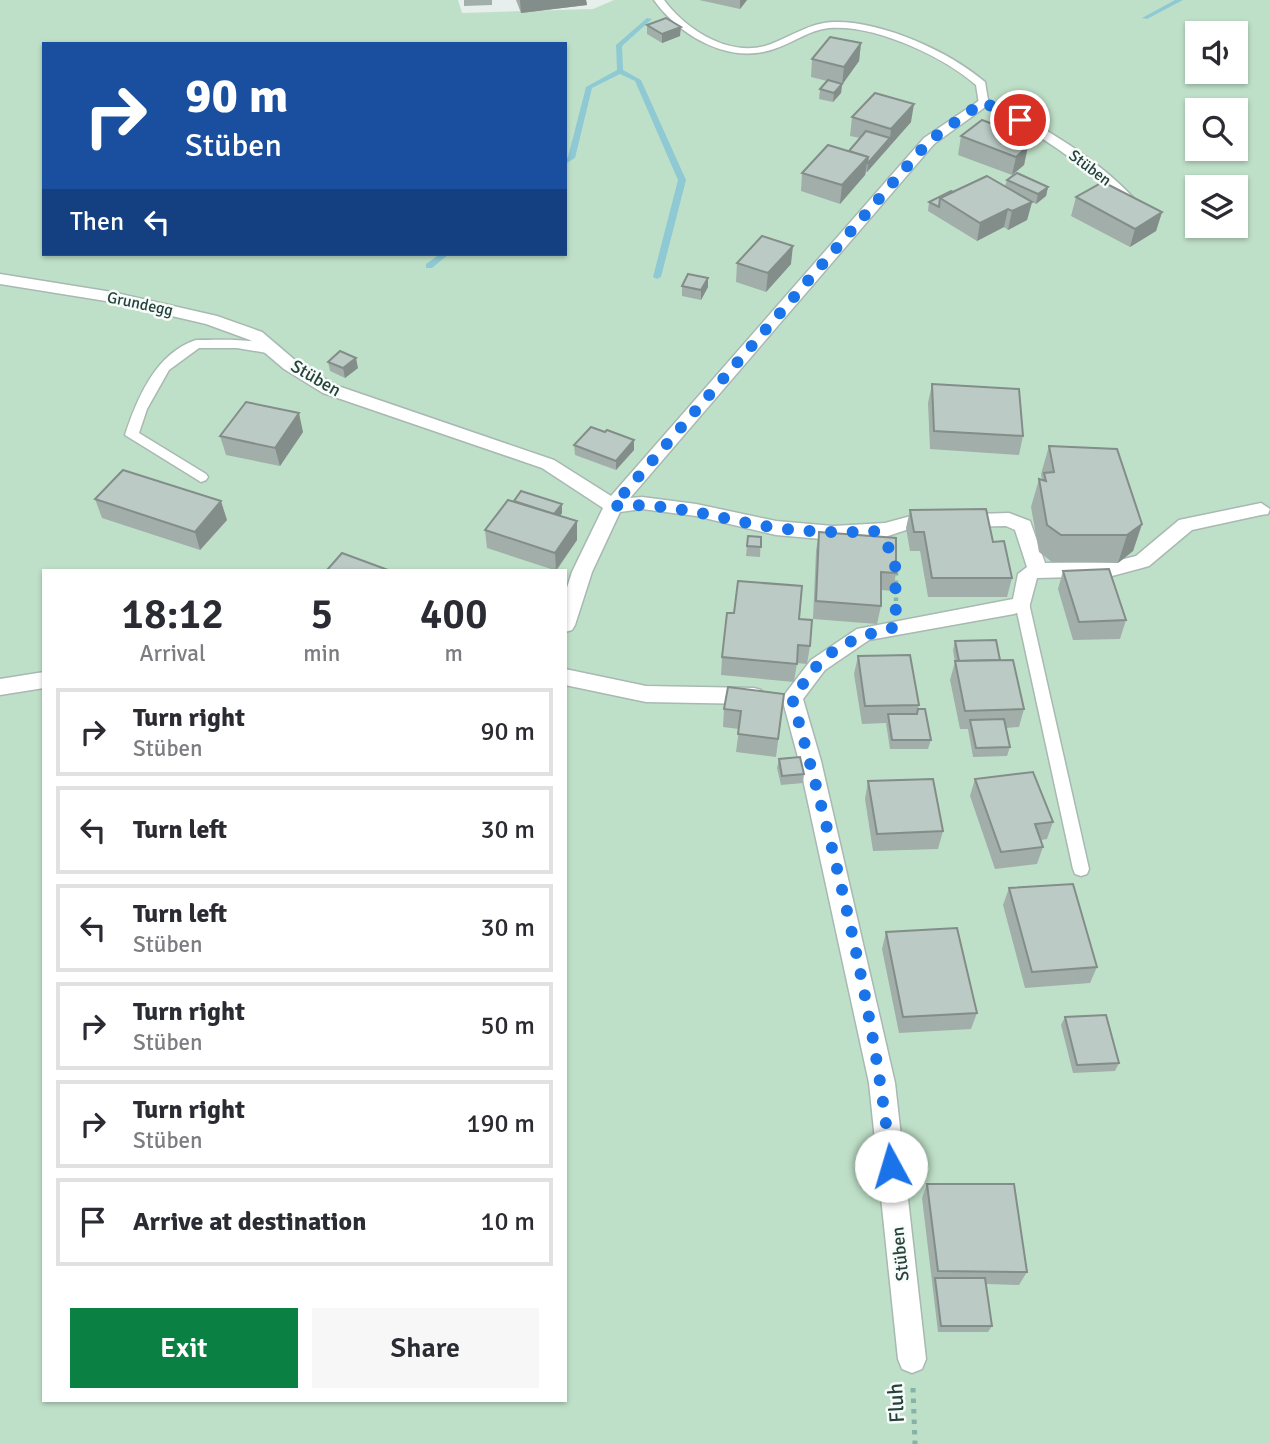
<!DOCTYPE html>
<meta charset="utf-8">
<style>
:root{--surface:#fff;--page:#f7f7f7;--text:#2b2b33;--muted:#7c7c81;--line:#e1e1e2;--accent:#0b8043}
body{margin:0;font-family:Signika,sans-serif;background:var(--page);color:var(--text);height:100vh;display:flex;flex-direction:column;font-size:26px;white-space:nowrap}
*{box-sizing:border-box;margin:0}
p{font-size:23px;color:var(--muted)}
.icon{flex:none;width:38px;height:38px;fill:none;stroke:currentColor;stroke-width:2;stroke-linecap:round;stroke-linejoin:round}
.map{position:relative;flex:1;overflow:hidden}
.sheet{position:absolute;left:42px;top:569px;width:525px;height:833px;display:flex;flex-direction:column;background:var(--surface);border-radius:0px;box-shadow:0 2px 5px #0004}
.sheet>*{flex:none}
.guide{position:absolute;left:42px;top:42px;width:525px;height:214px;border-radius:0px;box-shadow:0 2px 5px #0004;background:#1a4fa0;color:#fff;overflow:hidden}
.buttons{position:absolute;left:1185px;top:21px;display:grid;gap:14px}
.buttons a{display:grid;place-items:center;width:63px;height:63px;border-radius:0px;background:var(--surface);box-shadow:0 2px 5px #0004;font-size:35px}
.pin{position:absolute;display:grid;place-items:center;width:60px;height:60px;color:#fff;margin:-30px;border:4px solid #fff;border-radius:50%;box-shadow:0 2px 7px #0007}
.me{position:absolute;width:77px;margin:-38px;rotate:354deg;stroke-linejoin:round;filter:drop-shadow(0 0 5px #0008)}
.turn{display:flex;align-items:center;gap:24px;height:147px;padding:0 28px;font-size:32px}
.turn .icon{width:91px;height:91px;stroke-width:2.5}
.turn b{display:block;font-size:49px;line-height:60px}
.then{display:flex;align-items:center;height:66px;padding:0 28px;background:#0003;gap:14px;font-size:26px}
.eta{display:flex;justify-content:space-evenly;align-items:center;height:119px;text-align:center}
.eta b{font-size:42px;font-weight:600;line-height:49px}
.cta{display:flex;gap:14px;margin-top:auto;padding:14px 28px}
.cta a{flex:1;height:80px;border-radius:0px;background:var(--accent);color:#fff;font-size:28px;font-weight:600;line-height:80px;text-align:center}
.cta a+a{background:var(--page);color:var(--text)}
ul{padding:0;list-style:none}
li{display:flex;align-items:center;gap:21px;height:88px;margin:0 14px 10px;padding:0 14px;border:4px solid var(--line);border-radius:0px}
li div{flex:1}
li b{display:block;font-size:26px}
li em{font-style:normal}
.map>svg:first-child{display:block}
.green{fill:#bfe0c8;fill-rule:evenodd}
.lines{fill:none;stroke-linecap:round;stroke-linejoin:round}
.stream{fill:#8ec9d4;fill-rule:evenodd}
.lane-casing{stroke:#a8b8b2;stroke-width:3}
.street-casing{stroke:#a8b8b2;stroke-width:3}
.path-far1{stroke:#86b3a5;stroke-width:4.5;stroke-dasharray:3.5 5;stroke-linecap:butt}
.path{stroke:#86b3a5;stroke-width:5;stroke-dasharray:4.5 6;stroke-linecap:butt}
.lane{fill:#fff;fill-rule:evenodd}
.street{fill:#fff;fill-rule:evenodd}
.wall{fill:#a1aea9}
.shaded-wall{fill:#838d89}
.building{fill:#bbcac4;stroke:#838d89;stroke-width:2}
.route{stroke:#1a73e8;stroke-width:12;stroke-dasharray:0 21.6}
.labels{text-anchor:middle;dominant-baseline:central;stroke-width:5;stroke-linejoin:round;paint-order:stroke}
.far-street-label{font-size:16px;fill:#24423a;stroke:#f7fbf9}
.street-label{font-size:18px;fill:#24423a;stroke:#f7fbf9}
.near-street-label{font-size:21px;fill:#24423a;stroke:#f7fbf9}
</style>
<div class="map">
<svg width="1270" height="1444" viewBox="0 0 1270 1444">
<rect width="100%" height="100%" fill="#e6efeb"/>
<!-- green -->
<path class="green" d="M0,0H458L462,13L593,9L614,0H1270V1444H0ZM1197,33H1236V72H1197ZM44,44H565V254H44ZM1197,110H1236V149H1197ZM1197,187H1236V226H1197ZM44,570H565V1400H44Z"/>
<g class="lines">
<!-- stream -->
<g class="stream">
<polygon points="1175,0 1183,0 1147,19 1142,18"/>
<polygon points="647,18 652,19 622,46 623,70 641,80 686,180 661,277 657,279 653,277 678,180 635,81 620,74 592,88 575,158 565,164 565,159 568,157 586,87 617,70 616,45"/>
<polygon points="440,254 449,254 432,268 426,268 426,264"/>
</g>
<!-- lane casing -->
<g class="lane-casing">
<g id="lane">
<path d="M654,0H664C687,31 732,59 771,44C792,36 810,23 832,22C880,20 949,51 985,82L988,100C1040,124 1101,160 1139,204L1129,206C1083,165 1036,130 979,104L976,85C943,56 874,24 829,28C809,30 793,43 774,49C729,65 680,36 654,0Z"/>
<path d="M196,340C217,340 263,337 279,350L273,354L237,348H199L169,370L147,409L139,433L206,474L208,477L206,480L201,482L125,435C137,398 156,353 196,340Z"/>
<polygon points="1022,598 1029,603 1089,869 1087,874 1081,876 1075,874 1073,869 1015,603"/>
</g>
</g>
<!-- street casing -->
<g class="street-casing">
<g id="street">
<polygon points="983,98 988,99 988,105 934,144 630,498 642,497 696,504 776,521 833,526 885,523 911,516 1009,513 1030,521 1045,563 1112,562 1136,556 1179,520 1261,503 1270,509 1268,514 1261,515 1192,530 1149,566 1142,568 1112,576 1037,578 1029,608 1014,614 869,640 825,670 803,699 821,761 895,1083 926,1359 922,1369 912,1373 902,1369 898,1359 869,1083 799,761 782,698 811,660 857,629 1013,599 1018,574 1027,567 1015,530 1006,526 912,528 885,537 833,540 776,535 696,516 642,509 620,512 592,572 575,625 572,630 565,632 565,594 572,572 603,508 542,468 323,393 284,369 250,340 206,324 112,302 0,284 0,274 112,292 217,316 262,332 296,361 335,385 554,460 611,496 924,138"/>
<polygon points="565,669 646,686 754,688 761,690 764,696 761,702 754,704 646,702 565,685"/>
<polygon points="44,672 44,688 0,695 0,679"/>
</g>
</g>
<!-- path-far1 -->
<polyline class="path-far1" points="896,572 896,602"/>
<!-- path -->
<polyline class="path" points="913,1388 915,1444"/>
<!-- lane -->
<use href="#lane" class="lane"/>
<!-- street -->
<use href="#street" class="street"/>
</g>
<!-- wall -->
<g class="wall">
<polygon points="464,0 492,0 492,5 464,6"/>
<polygon points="516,0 586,0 587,5 521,13"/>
<polygon points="699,0 747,0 740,9"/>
<polygon points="647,25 680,36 662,43 647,34"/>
<polygon points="861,43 859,61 842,84 841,93 833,102 819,99 820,89 827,81 811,77 812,59"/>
<polygon points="852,117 911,122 867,172 866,172 865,175 840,204 801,191 802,173 848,151 860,138 850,136"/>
<polygon points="961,136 1016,142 1028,146 1024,165 1012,175 958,155"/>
<polygon points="1007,180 1048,187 1046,196 1036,204 1032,202 1027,220 1008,230 1004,227 977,241 928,211 929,202 953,192 1005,186"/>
<polygon points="1076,197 1162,212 1156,231 1130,247 1071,216"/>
<polygon points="737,263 791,264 766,292 736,282"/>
<polygon points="708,278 708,287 701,300 682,296 682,286"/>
<polygon points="328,362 358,368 345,378 330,371"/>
<polygon points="932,384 1023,436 1019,455 930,449 928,403"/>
<polygon points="303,432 280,466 226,455 220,436"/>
<polygon points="605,432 634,450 616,470 575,455 574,445"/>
<polygon points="1049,446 1142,524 1133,551 1118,563 1052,562 1039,552 1031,507 1039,479 1042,480 1041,474"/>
<polygon points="95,499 227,520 200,550 102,518"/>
<polygon points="514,501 562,504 562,513 560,516 577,521 577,540 557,570 554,570 487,548 485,530"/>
<polygon points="910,510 993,542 1012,578 1007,597 928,597 920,551 910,551 906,528"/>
<polygon points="819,532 896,573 893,591 881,590 881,606 877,624 813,619 816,551"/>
<polygon points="748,536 761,537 760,557 746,556"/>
<polygon points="1063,571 1126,620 1120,639 1073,640 1058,589"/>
<polygon points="799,619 810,646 807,664 797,663 794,682 721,675 722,657"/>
<polygon points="955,641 1000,660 1024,709 1019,727 1005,728 1010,747 1007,756 973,757 968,729 960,729 950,680 955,662 953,650"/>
<polygon points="858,656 919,705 918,709 931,740 928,749 890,749 886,723 862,724 854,674"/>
<polygon points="784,694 776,757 736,752 739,729 723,727 724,709"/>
<polygon points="779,759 804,774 803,783 781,785 777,768"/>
<polygon points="975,779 1053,822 1047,839 1041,840 1043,847 1037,864 995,869 970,796"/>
<polygon points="868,781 943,831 938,849 873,851 865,799"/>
<polygon points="1009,888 1097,967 1090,983 1025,988 1003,905"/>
<polygon points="886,932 977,1013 971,1029 899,1033 882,949"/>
<polygon points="1065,1017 1119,1063 1115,1071 1073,1073 1061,1025"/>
<polygon points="927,1184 1027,1272 1019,1285 986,1284 992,1326 988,1332 938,1332 922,1198"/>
</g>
<!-- shaded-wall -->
<g class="shaded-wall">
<polygon points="520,0 586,0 587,5 521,13"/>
<polygon points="740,0 747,0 740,9"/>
<polygon points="681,27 680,36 662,43 662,34"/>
<polygon points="861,43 859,61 842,85 844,67"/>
<polygon points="842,84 841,93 833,102 834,93"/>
<polygon points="914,104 911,122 889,147 891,129"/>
<polygon points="1017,133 1013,151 1010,140"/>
<polygon points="890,138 889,147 867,172 868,163"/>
<polygon points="1028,146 1024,165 1012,175 1016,157"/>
<polygon points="868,157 865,175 840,204 842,185"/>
<polygon points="1048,187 1046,196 1036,204 1038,194"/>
<polygon points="1032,202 1027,220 1008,230 1012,211"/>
<polygon points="1008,209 1004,227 977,241 980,223"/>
<polygon points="1162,212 1156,231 1130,247 1135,229"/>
<polygon points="793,246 791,264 766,292 768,273"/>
<polygon points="708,278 708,287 701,300 701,290"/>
<polygon points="356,358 358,368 345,378 343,368"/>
<polygon points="299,413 303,432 280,466 275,448"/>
<polygon points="634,440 634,450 616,470 616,461"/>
<polygon points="221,501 227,520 200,550 195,532"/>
<polygon points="562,504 562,513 550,531 549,522"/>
<polygon points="577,521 577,540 556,570 555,553"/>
<polygon points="1142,524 1133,551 1118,563 1127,535"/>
</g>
<!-- building -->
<g class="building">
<polygon points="666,18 681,27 662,34 647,25"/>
<polygon points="830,37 861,43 844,67 812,59"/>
<polygon points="828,80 842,84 834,93 820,89"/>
<polygon points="875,93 914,104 891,129 852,117"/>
<polygon points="982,120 1017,133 1010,140 1028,146 1016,157 961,136"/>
<polygon points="866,131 890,138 868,163 867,163 868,157 849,151"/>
<polygon points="828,145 868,157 842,185 802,173"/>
<polygon points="1017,173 1048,187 1038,194 1007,180"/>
<polygon points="987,176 1032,202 1012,211 1008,209 980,223 940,198"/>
<polygon points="1103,182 1162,212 1135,229 1076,197"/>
<polygon points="951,191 953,192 940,198 939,207 929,202"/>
<polygon points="762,236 793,246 768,273 737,263"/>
<polygon points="688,274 708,278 701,290 682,286"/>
<polygon points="340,351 356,358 343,368 328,362"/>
<polygon points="932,384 1019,389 1023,436 934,431"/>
<polygon points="246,402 299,413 275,448 220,436"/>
<polygon points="591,427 605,432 607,430 634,440 616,461 574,445"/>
<polygon points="1049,446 1117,449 1142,524 1127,535 1061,535 1047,525 1039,479 1046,481 1044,473 1054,472"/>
<polygon points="123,470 221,501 195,532 95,499"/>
<polygon points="521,491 562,504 554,514 514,501"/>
<polygon points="508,500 577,521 555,553 485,530"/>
<polygon points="986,509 993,542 1004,541 1012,578 932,578 924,532 914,532 910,510"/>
<polygon points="819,532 896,538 896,573 881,572 881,606 816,601"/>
<polygon points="748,536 761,537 761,547 747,546"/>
<polygon points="342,553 388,570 327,570"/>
<polygon points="1109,569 1126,620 1079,622 1063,571"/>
<polygon points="738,581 802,586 799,619 812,620 810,646 798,645 797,664 722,657 727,613 734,613"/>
<polygon points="996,640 1000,660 959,661 955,641"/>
<polygon points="910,655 919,705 865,706 858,656"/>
<polygon points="1013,660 1024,709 965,711 955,661"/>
<polygon points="728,687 784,694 778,739 738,734 741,711 724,709"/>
<polygon points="918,709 925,709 931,740 892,740 888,714 917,714"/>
<polygon points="1004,719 1010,747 976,748 970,720"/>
<polygon points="800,757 804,774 782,776 779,759"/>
<polygon points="1033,772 1053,822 1035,824 1043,847 1001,852 975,779"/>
<polygon points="933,779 943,831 877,834 868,781"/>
<polygon points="1073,884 1097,967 1032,972 1009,888"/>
<polygon points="957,928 977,1013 903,1017 886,932"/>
<polygon points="1106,1015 1119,1063 1077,1065 1065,1017"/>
<polygon points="927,1184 1014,1184 1027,1272 938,1271"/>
<polygon points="935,1278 985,1278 992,1326 941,1326"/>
</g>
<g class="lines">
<!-- route -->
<path class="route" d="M891,1166C874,1008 835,851 792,698C801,688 807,677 816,667C836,643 867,634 896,627L895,555L874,531C842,533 810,532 777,528C721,520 670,501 613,506L929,141L983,102L1020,120"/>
</g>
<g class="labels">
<!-- far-street labels -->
<g class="far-street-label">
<text transform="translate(1090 168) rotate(37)">Stüben</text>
<text transform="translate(140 304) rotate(12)">Grundegg</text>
</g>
<!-- street labels -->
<g class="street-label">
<text transform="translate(316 378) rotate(30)">Stüben</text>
<text transform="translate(900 1254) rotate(-96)">Stüben</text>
</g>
<!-- near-street labels -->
<g class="near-street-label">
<text transform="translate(896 1403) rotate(-93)">Fluh</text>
</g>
</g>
</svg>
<div class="buttons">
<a><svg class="icon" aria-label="sound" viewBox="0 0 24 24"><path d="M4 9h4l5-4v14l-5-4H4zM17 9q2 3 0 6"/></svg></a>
<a><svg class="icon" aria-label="search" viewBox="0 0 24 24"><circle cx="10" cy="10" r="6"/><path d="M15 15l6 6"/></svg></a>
<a><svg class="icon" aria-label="layers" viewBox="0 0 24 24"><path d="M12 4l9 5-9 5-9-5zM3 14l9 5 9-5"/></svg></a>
</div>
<div class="pin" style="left:1020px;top:120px;background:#d93025"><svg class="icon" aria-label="arrive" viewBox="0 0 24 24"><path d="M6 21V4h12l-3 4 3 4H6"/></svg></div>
<svg class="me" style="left:891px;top:1166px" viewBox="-20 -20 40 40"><circle r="19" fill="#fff"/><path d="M0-13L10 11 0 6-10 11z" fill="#1a73e8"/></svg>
<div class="guide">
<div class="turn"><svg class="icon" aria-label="right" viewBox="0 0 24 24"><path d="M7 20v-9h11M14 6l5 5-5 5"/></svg><div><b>90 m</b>Stüben</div></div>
<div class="then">Then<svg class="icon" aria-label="left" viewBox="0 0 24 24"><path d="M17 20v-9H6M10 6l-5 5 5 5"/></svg></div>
</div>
<section class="sheet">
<div class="eta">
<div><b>18:12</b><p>Arrival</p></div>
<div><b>5</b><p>min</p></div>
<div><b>400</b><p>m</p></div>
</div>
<ul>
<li><svg class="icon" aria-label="right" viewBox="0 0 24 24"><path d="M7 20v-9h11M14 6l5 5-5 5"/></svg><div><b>Turn right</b><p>Stüben</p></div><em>90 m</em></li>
<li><svg class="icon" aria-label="left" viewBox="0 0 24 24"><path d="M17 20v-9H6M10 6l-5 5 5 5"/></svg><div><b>Turn left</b></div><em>30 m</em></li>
<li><svg class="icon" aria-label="left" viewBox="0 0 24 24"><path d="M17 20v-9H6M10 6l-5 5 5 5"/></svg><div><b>Turn left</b><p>Stüben</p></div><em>30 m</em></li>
<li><svg class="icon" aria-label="right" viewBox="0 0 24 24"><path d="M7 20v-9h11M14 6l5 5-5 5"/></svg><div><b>Turn right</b><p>Stüben</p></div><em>50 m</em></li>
<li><svg class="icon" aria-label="right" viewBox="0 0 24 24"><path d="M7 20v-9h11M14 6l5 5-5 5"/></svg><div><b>Turn right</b><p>Stüben</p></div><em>190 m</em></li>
<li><svg class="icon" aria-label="arrive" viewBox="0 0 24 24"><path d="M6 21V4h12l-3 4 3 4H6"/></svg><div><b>Arrive at destination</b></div><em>10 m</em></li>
</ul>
<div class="cta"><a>Exit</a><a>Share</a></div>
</section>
</div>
